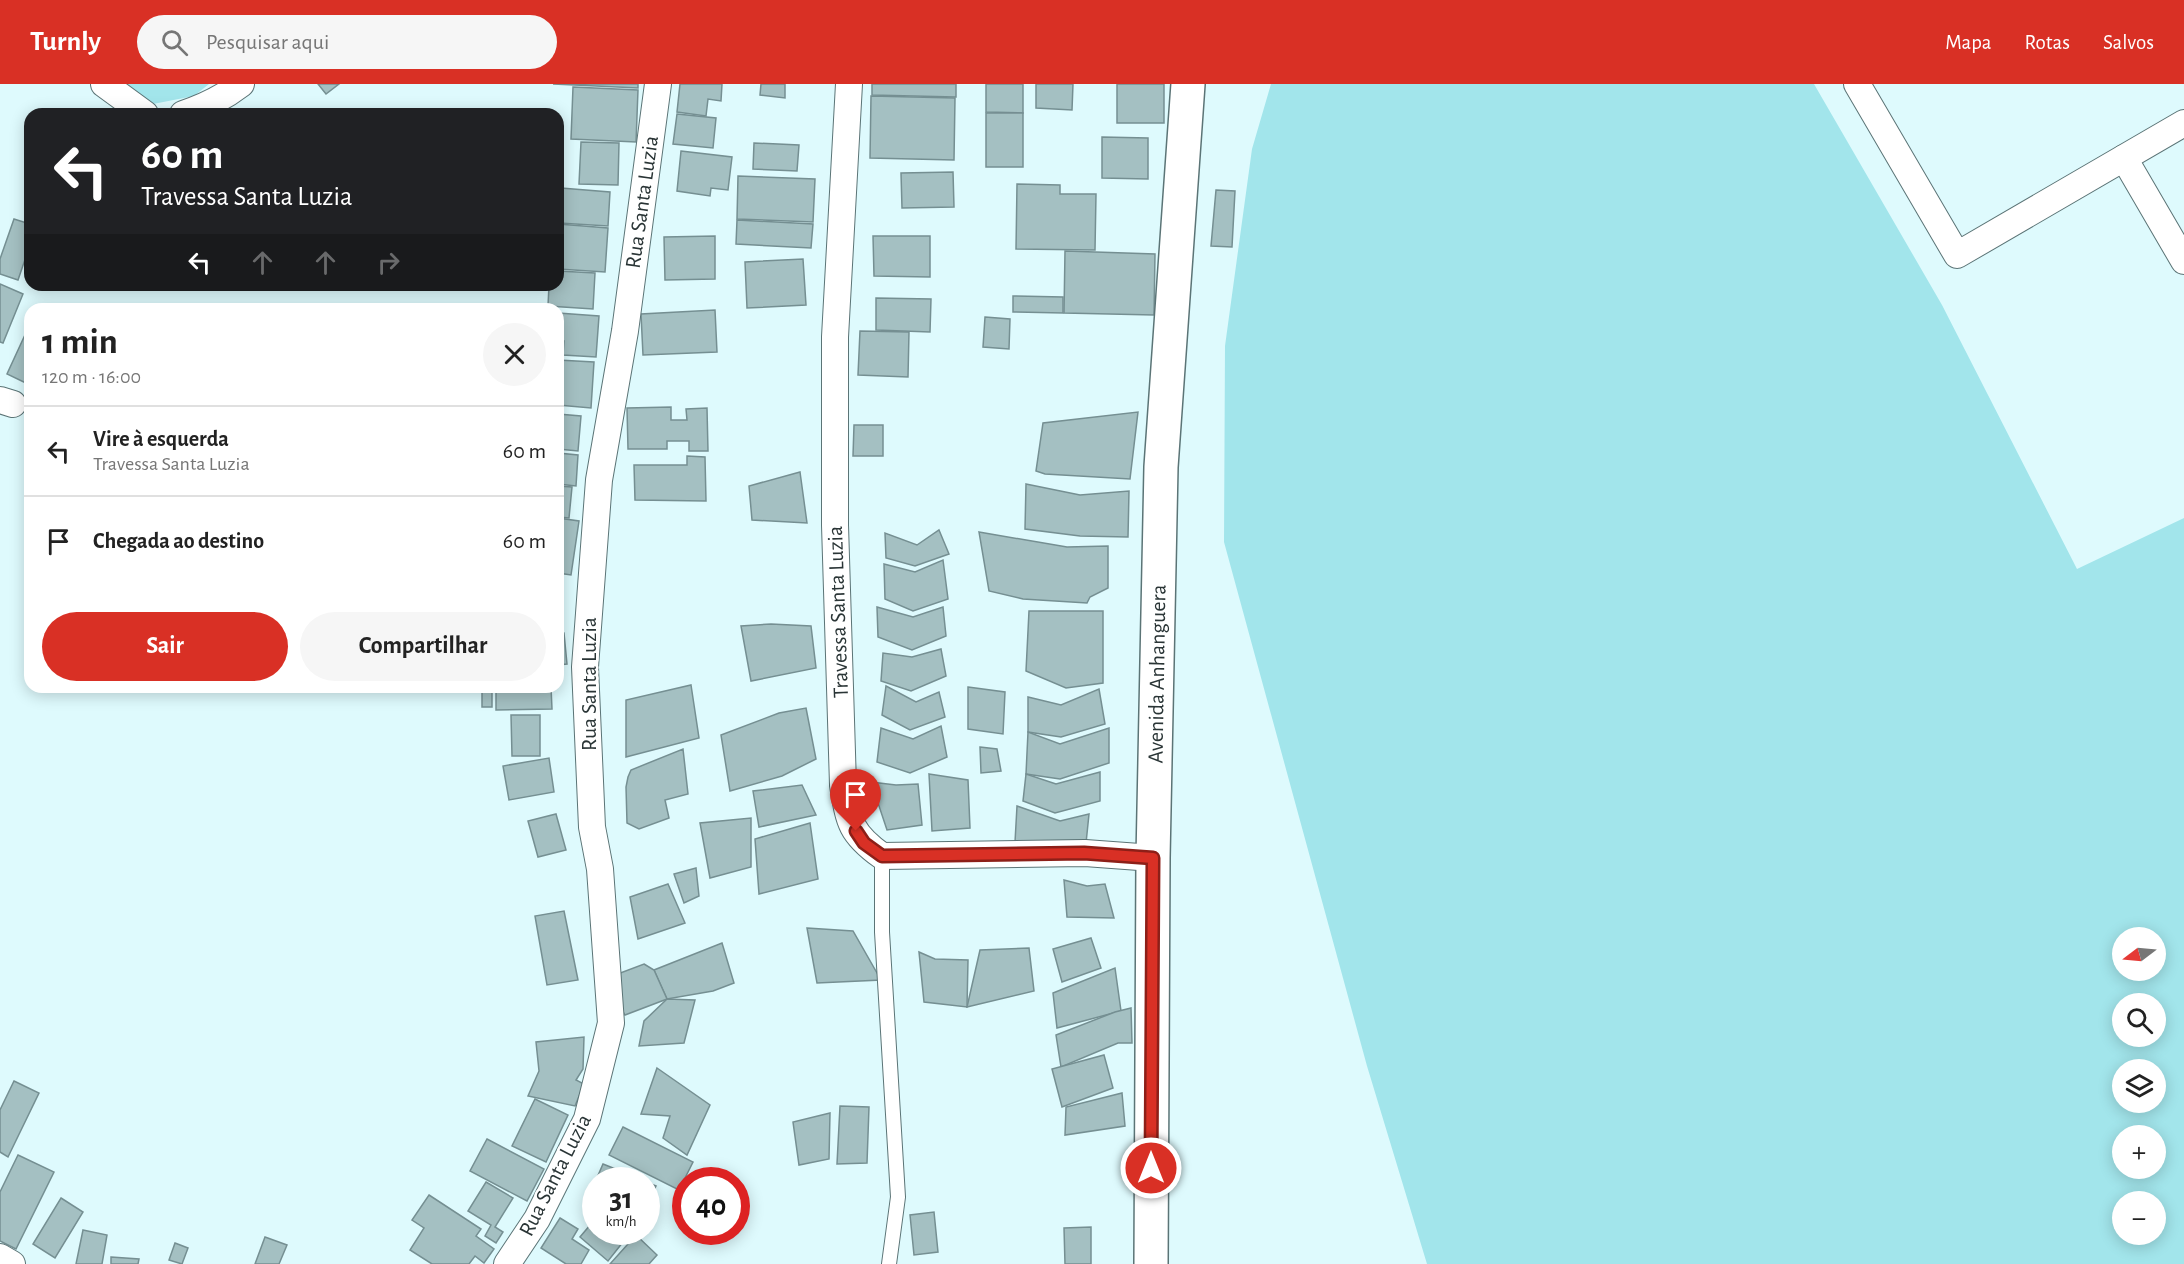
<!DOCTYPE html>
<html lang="pt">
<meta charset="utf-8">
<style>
:root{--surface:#fff;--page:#f6f6f6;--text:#222;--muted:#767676;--line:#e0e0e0;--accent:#d93025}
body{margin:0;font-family:"Alegreya Sans",sans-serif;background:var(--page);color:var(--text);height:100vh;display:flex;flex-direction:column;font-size:22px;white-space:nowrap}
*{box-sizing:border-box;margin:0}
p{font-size:20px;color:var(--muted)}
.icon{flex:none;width:33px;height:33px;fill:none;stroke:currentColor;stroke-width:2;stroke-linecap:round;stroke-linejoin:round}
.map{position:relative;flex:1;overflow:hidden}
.details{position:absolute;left:24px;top:219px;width:540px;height:390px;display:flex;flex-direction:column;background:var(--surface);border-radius:18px;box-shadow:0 3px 15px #0003}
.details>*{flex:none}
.top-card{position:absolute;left:24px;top:24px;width:540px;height:183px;border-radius:18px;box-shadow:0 3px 15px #0003;background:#202124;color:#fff;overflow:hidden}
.needle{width:39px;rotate:254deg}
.controls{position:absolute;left:2112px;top:843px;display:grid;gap:12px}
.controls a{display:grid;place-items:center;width:54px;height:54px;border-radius:50%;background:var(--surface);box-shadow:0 3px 15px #0003;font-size:30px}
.speed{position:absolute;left:582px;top:1083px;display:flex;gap:12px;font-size:30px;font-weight:700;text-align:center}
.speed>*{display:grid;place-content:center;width:78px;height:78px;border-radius:50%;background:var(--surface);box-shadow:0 3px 15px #0003;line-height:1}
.speed small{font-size:15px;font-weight:400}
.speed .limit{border:9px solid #d22;background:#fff;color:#111}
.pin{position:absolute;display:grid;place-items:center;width:51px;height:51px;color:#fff;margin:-62px -26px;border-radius:50% 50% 50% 0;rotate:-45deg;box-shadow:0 0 6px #0007}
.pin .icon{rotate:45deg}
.me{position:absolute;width:66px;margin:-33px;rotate:0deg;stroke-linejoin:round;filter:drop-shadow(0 0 4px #0008)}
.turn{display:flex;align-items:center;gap:21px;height:126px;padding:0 18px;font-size:27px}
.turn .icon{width:78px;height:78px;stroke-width:2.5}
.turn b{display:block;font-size:42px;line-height:51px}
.lanes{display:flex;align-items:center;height:57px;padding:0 18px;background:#0003;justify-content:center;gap:30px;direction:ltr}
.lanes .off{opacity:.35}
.round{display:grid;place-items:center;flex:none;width:63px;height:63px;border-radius:32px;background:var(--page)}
.summary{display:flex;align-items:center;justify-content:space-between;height:102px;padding:0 18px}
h1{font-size:36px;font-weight:700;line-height:45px}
.action{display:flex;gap:12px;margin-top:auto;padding:12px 18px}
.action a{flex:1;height:69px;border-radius:36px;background:var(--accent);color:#fff;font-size:24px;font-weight:700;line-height:69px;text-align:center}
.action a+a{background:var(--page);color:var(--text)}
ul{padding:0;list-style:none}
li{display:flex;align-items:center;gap:18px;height:90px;padding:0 18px;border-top:2px solid var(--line)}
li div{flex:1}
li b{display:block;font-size:22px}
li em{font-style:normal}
header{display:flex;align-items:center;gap:36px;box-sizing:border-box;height:84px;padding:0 30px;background:var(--accent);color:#fff}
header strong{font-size:28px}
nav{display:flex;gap:33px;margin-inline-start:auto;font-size:21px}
.search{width:420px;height:54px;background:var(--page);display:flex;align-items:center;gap:15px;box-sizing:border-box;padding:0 21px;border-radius:33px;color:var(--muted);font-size:22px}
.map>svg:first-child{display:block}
.green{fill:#a2e5eb;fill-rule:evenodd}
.building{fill:#a4c0c2;stroke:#758f92;stroke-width:1.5}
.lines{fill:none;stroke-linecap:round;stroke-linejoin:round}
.service-casing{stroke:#5b7476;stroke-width:16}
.minor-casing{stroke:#5b7476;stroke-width:28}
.tertiary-casing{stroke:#5b7476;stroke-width:36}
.service{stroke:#fff;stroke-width:14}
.minor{stroke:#fff;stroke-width:26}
.tertiary{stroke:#fff;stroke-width:33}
.route-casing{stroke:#8d1f18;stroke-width:15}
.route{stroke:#d93025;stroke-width:10}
.labels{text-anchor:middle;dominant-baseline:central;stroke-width:5;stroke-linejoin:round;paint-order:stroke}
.street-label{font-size:22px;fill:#2a3536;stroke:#fff}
</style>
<header>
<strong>Turnly</strong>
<div class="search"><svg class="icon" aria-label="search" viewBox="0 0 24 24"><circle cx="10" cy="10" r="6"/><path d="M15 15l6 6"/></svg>Pesquisar aqui</div>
<nav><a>Mapa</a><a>Rotas</a><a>Salvos</a></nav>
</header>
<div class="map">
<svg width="2184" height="1180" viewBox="0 0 2184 1180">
<rect width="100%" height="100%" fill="#defafd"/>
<!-- green -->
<g class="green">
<polygon points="126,0 209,0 194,12 153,20"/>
<path d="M1271,0H1814L1942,221L2077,485L2184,434V1180H1427L1367,982L1224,458L1225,262L1252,65ZM2122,854H2156V886H2122ZM2122,920H2156V952H2122ZM2122,986H2156V1018H2122ZM2122,1052H2156V1084H2122ZM2122,1118H2156V1150H2122Z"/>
</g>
<!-- building -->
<g class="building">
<polygon points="318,0 339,0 326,10"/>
<polygon points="553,0 638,0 638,4"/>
<polygon points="680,0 722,0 721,17 708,15 706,32 677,28"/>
<polygon points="761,0 785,0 785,14 760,11"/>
<polygon points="872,0 956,0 956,13 872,11"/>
<polygon points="986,0 1023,0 1023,29 986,28"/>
<polygon points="1036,0 1073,0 1072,26 1036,24"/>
<rect x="1117" y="0" width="47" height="39"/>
<polygon points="573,3 638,6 636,58 571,55"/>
<polygon points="871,12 955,14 954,76 870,74"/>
<rect x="986" y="29" width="37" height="54"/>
<polygon points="677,30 716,34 713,64 673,60"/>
<polygon points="1102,53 1148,54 1148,95 1102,94"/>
<polygon points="581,58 619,59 618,101 579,100"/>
<polygon points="754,59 799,61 797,87 753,85"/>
<polygon points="681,67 732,73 728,106 711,104 710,112 677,107"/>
<polygon points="953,88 954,123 902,124 901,89"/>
<polygon points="738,92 815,95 813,138 737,135"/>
<polygon points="1017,100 1060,101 1060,110 1096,110 1095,166 1016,165"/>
<polygon points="561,104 610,108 608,142 559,139"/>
<polygon points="1216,106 1235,107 1232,163 1211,162"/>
<polygon points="14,135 30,140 30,161 18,196 0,190 0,175"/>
<polygon points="737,136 813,140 811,164 736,160"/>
<polygon points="558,140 608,144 605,188 558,185"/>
<polygon points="715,152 715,195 665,196 664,153"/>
<polygon points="873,152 930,152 930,193 874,192"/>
<polygon points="1065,167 1155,170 1154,231 1064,229"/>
<polygon points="803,175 806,221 747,224 745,178"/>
<polygon points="558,187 595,189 593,225 548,222 549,201 558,201"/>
<polygon points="0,200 23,210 3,259 0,258"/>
<polygon points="1013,212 1063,213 1063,229 1013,228"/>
<polygon points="876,214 931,215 930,248 876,246"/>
<polygon points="715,226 717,268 643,271 641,230"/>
<polygon points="558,229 599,232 596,273 563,271 564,257 558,257"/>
<polygon points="985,233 1010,235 1009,265 983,263"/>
<polygon points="30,240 30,301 7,290"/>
<polygon points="860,247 909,248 908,293 858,291"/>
<polygon points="558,276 594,278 591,324 558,321"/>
<polygon points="671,323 671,336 687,336 686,325 707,324 708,367 689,367 689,357 667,357 667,365 628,365 627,324"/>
<polygon points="1138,328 1130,395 1045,390 1036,387 1043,339"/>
<polygon points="558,330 581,332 578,367 558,365"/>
<polygon points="854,341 883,341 883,372 853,372"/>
<polygon points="558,369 578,371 576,402 558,400"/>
<polygon points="687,372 705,373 706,417 635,416 634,381 687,381"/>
<polygon points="800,388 807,439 752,436 749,402"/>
<polygon points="1026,400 1080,411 1129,407 1128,453 1080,452 1025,445"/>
<polygon points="558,402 572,403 569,434 558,433"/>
<polygon points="558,434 579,437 571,491 558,489"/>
<polygon points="939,446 949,470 915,482 886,474 885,449 917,461"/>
<polygon points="979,448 1067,463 1108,462 1108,504 1090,513 1087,519 1023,515 989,507"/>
<polygon points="943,476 948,515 913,527 885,515 884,480 915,488"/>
<polygon points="877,523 913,533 943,523 946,552 912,566 878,553"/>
<polygon points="1029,527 1103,527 1103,599 1066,604 1026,587"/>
<polygon points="771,540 811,542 816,584 751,597 741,542"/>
<polygon points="564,549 567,580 558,581 558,550"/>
<polygon points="941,565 946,592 911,607 881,597 883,569 912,573"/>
<polygon points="691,601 699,654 626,673 626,616"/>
<polygon points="886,602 916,618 939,608 945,633 910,646 882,631"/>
<rect x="482" y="603" width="10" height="20"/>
<polygon points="496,603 551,603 552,625 496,626"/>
<polygon points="968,603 1005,608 1003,650 968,645"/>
<polygon points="1099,605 1105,640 1061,653 1028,648 1028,613 1061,621"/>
<polygon points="806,624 816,675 782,692 730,707 721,651 779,629"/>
<polygon points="511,631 540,631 540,672 512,672"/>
<polygon points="941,642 947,673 910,689 877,678 881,644 913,655"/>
<polygon points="1109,644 1109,679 1060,695 1026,690 1028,648 1060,660"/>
<polygon points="980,663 997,665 1001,687 981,689"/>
<polygon points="683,665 688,710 665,716 669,734 639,745 627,739 626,703 628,693 631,686"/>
<polygon points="549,674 554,708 509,716 503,682"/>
<polygon points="1100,688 1100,717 1055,729 1023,717 1026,690 1056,700"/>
<polygon points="929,690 968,696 970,744 932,747"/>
<polygon points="871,698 896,701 918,700 922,741 887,746"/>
<polygon points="802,701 816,731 759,743 753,707"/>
<polygon points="1017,722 1060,737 1089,730 1085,769 1015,758"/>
<polygon points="556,730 566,766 538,773 528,737"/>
<polygon points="751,734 751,783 710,794 700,739"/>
<polygon points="810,739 818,795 759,810 755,755"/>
<polygon points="696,784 699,812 684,819 674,790"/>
<polygon points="1064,796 1087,802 1105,800 1114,834 1067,833"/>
<polygon points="668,800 685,839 638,855 630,813"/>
<polygon points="564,827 578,896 547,901 535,832"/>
<polygon points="807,844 853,847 881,896 817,899"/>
<polygon points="1091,854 1101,884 1062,898 1053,865"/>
<polygon points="722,859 734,899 713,907 667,915 654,886"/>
<polygon points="1029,864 1034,907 967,923 980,866"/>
<polygon points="919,868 935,875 968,876 967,923 924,918"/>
<polygon points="644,880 654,886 667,915 625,931 617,917 615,891"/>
<polygon points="1115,884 1121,927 1057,944 1053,909"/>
<polygon points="667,915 695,916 684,959 639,962 644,937"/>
<polygon points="1131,924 1132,959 1118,959 1061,983 1056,951 1115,928"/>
<polygon points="584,953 583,985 576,996 584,1000 575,1022 528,1012 539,987 536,958"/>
<polygon points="1104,971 1113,1004 1062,1023 1052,985"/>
<polygon points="657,984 710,1021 687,1071 663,1054 670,1032 641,1030"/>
<polygon points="14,997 39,1009 8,1073 0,1068 0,1026"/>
<polygon points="1122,1009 1125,1042 1065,1051 1066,1023"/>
<polygon points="535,1015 568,1031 546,1078 512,1062"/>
<polygon points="840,1022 869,1023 867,1079 837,1080"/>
<polygon points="830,1029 829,1075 799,1081 793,1038"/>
<polygon points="623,1043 693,1078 679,1106 609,1071"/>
<polygon points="487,1055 544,1085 527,1117 470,1087"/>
<polygon points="18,1071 54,1088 16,1165 0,1157 0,1108"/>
<polygon points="603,1080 643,1096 596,1096"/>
<polygon points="486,1098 513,1114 495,1143 503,1148 496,1159 485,1152 491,1141 468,1127"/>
<polygon points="646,1098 656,1102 646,1124"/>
<polygon points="429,1111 481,1145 476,1152 494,1165 484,1179 475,1172 469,1180 432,1180 410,1166 424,1144 412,1136"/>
<polygon points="61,1114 83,1128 55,1174 33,1160"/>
<polygon points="934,1128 938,1168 914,1171 910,1131"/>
<polygon points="560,1134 578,1145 572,1155 589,1166 581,1180 566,1180 541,1164"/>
<polygon points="596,1134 596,1148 631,1148 608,1177 580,1153"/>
<polygon points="1091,1143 1091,1180 1065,1180 1064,1144"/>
<polygon points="83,1146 107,1151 102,1180 76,1180"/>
<polygon points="636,1151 657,1171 649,1180 610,1180"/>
<polygon points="265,1153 287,1161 279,1180 255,1180"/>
<polygon points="175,1159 188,1164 182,1180 169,1176"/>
<polygon points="111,1173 139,1175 138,1180 111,1180"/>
</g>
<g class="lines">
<!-- service casing -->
<g class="service-casing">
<polyline id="service" points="882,772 882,848 898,1113 889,1180"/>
</g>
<!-- minor casing -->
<g class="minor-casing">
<g id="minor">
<polyline points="104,0 145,30"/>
<path d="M849,0L835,253V441L843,701C849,738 850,749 882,772L1085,769L1153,774"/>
<polyline points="1857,0 1957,171 2184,39"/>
<path d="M183,30C204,23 223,14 241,0"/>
<polyline points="2124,74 2184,177"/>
<polyline points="0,316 13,320"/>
<polyline points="0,1173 12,1180"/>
<polyline points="507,1180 537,1135 587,1035 611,939 600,785 592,743 585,583 599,396 625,247 658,0"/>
</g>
</g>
<!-- tertiary casing -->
<g class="tertiary-casing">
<polyline id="tertiary" points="1151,1180 1153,774 1161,383 1188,0"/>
</g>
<!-- service -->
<use href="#service" class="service"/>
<!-- minor -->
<use href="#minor" class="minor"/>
<!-- tertiary -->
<use href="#tertiary" class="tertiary"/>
</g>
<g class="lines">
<!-- route casing -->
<g class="route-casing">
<polyline id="route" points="856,747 864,759 882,772 1084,769 1153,774 1151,1084"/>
</g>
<!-- route -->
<use href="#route" class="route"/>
</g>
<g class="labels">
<!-- street labels -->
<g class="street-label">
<text transform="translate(642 118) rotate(-82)">Rua Santa Luzia</text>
<text transform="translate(838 528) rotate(-92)">Travessa Santa Luzia</text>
<text transform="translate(1157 590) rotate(-89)">Avenida Anhanguera</text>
<text transform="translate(589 600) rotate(-90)">Rua Santa Luzia</text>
<text transform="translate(555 1091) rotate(-63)">Rua Santa Luzia</text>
</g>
</g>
</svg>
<div class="controls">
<a><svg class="needle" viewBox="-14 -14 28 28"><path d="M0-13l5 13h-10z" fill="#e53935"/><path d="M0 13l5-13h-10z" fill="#767676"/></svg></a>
<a><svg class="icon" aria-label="search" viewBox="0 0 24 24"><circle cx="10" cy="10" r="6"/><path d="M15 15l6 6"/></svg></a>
<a><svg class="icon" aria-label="layers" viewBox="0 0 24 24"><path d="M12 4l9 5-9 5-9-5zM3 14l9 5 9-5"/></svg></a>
<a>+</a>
<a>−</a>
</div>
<div class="speed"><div>31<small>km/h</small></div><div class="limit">40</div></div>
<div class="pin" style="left:856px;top:747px;background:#d93025"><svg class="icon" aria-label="arrive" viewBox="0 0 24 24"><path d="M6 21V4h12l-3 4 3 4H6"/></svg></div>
<svg class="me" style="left:1151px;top:1084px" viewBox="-20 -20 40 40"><circle r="17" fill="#d93025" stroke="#fff" stroke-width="3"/><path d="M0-11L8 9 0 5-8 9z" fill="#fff"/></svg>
<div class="top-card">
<div class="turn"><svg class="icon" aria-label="left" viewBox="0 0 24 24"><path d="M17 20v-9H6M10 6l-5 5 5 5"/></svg><div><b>60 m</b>Travessa Santa Luzia</div></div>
<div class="lanes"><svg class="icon" aria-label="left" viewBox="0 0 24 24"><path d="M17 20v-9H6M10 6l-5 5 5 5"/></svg><svg class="icon off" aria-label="ahead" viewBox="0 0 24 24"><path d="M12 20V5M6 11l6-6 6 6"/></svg><svg class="icon off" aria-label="ahead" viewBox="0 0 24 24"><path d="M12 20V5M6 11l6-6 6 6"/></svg><svg class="icon off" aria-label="right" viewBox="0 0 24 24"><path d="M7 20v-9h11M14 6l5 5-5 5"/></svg></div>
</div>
<section class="details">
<div class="summary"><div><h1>1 min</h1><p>120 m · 16:00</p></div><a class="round"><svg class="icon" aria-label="close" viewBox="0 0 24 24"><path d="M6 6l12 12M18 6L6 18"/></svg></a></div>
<ul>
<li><svg class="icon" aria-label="left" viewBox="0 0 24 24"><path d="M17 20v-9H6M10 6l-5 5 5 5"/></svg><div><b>Vire à esquerda</b><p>Travessa Santa Luzia</p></div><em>60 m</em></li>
<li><svg class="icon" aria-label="arrive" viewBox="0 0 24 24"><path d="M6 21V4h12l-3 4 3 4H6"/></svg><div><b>Chegada ao destino</b></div><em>60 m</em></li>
</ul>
<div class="action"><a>Sair</a><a>Compartilhar</a></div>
</section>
</div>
